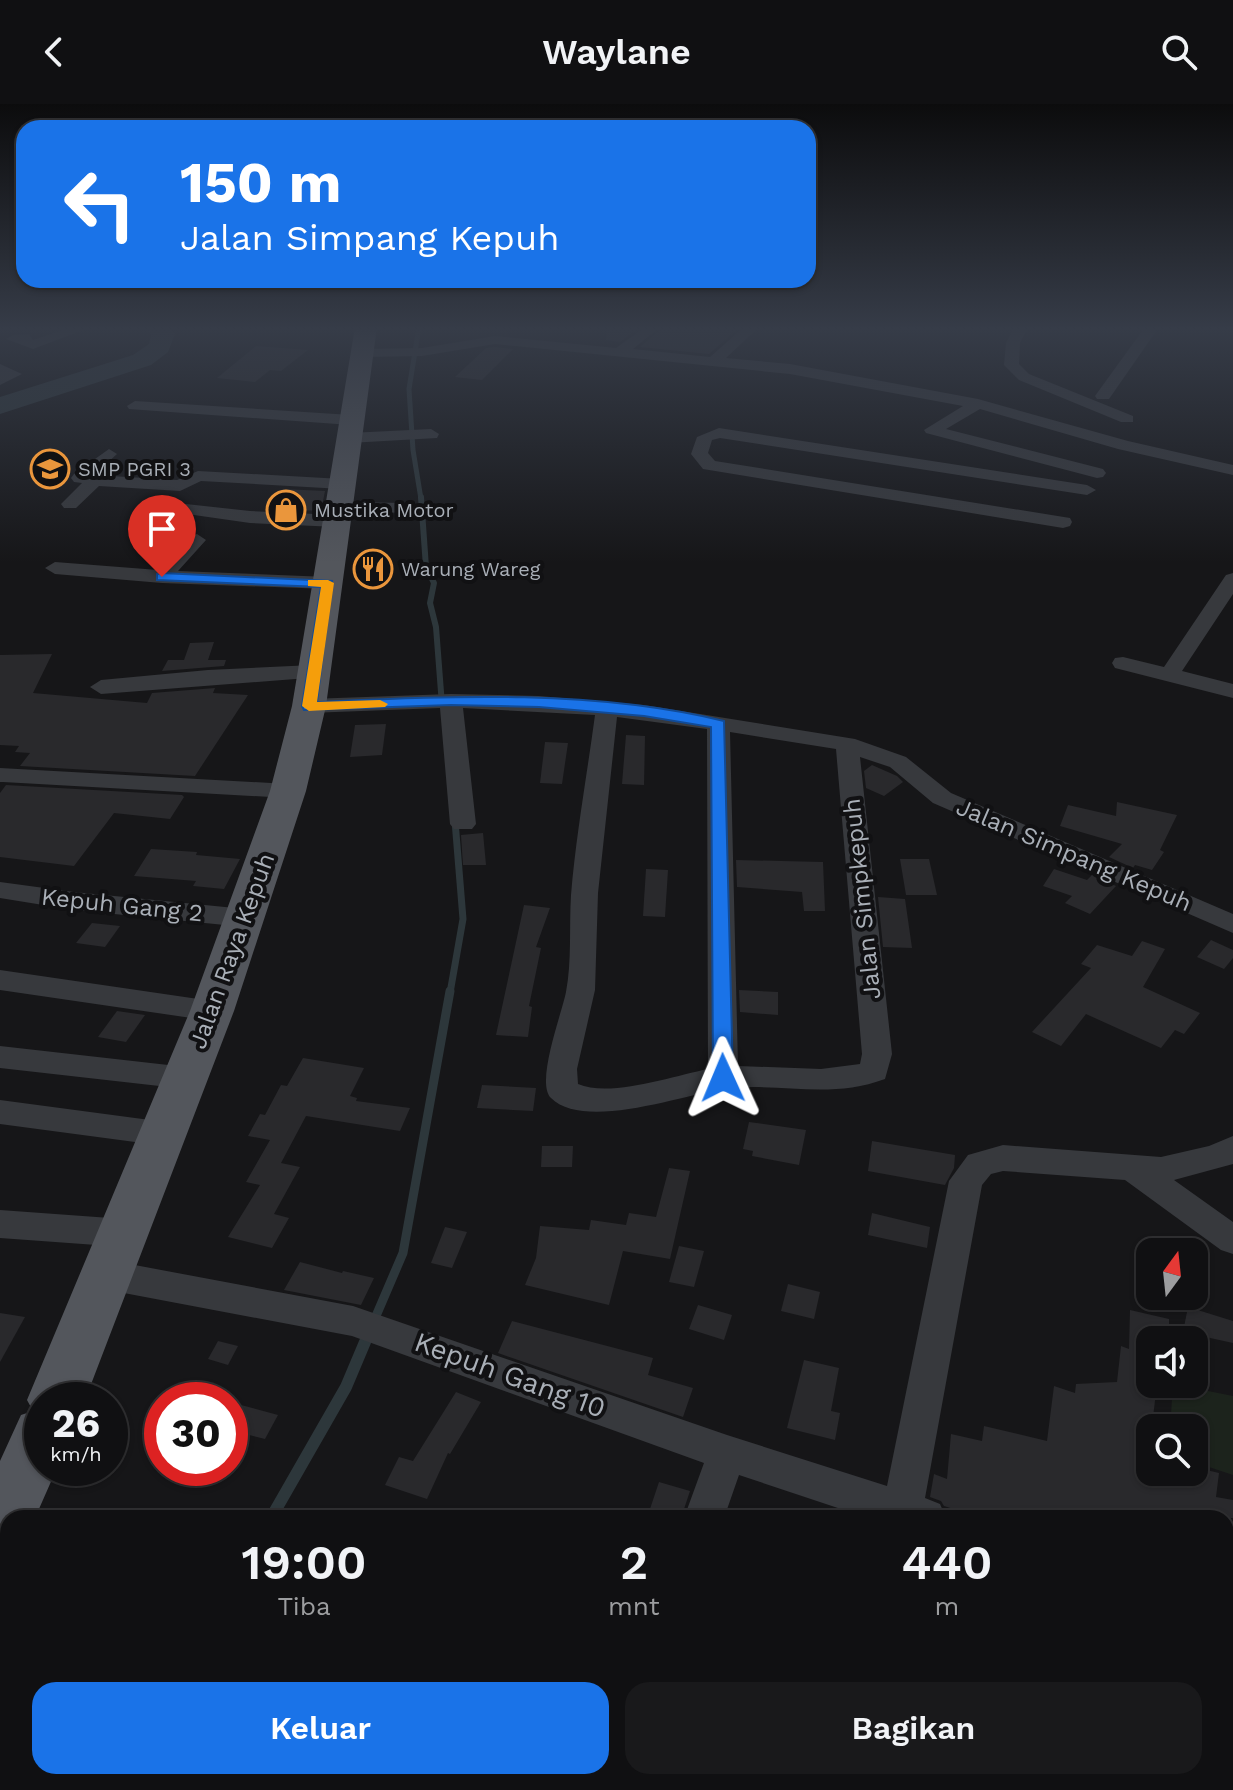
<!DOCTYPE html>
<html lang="id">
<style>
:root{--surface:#101012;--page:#19191b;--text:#f1f3f6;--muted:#9c9d9f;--line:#303032;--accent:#1a73e8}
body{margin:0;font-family:"Work Sans",sans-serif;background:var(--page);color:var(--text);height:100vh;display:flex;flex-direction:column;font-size:30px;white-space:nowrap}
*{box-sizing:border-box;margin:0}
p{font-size:26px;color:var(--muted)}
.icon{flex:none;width:44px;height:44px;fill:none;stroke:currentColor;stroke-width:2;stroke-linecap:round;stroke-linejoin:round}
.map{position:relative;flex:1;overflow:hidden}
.sheet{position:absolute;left:0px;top:1406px;width:1234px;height:280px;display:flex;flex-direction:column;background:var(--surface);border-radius:24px 24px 0 0;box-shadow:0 2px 6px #0004,0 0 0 2px var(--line)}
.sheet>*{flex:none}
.top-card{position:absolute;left:16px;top:16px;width:800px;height:168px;border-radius:24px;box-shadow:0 2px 6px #0004,0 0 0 2px var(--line);background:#1a73e8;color:#fff;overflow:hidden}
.needle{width:52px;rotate:15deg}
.buttons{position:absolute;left:1136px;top:1134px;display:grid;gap:16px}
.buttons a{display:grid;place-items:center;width:72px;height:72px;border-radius:16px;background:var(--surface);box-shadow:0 2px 6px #0004,0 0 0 2px var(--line);font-size:40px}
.speed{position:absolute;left:24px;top:1278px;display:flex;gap:16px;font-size:40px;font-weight:700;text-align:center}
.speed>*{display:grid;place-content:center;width:104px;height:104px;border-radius:50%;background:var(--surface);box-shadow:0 2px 6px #0004,0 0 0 2px var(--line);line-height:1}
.speed small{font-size:20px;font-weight:400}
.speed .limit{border:12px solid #d22;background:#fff;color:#111}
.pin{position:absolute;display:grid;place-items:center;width:68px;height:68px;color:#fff;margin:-82px -34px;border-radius:50% 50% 50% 0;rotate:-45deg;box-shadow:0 0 8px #0007}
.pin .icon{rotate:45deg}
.me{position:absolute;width:88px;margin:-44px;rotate:359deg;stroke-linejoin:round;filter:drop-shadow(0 0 6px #0008)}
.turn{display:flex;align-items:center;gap:28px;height:168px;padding:0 32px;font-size:36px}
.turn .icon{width:104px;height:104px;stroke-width:2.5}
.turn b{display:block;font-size:56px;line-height:68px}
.eta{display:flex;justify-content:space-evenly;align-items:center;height:136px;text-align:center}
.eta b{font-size:48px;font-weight:600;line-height:56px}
.button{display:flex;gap:16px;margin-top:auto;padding:16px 32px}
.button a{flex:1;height:92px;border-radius:24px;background:var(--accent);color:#fff;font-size:32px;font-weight:600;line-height:92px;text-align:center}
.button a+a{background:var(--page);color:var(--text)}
header{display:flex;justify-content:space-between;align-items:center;height:104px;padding:0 32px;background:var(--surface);font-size:36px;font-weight:600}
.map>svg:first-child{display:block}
.green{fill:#1c231c}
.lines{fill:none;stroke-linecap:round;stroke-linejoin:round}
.stream-far4{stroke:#2d373b;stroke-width:5}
.stream-far3{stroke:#2d373b;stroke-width:6}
.stream-far2{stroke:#2d373b;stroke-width:7}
.stream-far1{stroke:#2d373b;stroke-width:9}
.stream{stroke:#2d373b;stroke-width:12}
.river{fill:#2d373b;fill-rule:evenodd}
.building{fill:#29292c}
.minor{fill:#37393d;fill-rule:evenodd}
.primary{fill:#53565c;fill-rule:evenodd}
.route{fill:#1a73e8;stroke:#114b97;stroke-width:2}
.slow{fill:#f59e0b}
.labels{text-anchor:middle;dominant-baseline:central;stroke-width:8;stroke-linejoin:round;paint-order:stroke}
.far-poi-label{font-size:20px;fill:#a9afb7;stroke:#111113;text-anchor:start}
.street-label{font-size:24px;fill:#a9afb7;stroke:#111113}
.near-street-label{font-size:28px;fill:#a9afb7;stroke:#111113}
</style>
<header><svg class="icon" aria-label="back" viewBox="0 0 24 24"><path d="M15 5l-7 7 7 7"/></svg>Waylane<svg class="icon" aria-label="search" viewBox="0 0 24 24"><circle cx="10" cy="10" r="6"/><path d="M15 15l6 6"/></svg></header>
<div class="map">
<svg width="1233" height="1686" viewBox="0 0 1233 1686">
<rect width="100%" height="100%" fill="#161618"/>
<!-- green -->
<polygon class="green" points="1173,1280 1233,1292 1233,1371 1194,1358 1194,1324 1170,1324"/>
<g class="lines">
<!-- stream-far4 -->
<polyline class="stream-far4" points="419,223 409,285 413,346 421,395"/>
<!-- stream-far3 -->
<polyline class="stream-far3" points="421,393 426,463 434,479 430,499 436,523 442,601"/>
<!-- stream-far2 -->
<polyline class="stream-far2" points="450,889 463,815 455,717"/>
<!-- stream-far1 -->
<polyline class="stream-far1" points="364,1240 403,1149 450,887"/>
<!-- stream -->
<g class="stream">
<polyline points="271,1414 346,1283 365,1238"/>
<polyline points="123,1686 128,1678"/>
</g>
<!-- river -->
<polygon class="river" points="146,223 169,223 175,230 168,248 151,261 0,310 0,293 133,251 149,240 151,231"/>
</g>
<!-- building -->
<g class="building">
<polygon points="607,223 640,223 620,238 606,236"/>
<polygon points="663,223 740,223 709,250 640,243"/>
<polygon points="256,242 308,246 281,267 270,266 255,278 217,274"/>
<polygon points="495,243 513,245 482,276 455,273 486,244"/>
<polygon points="283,385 325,387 321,407 278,405"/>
<polygon points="214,538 208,556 226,556 224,562 162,567 168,556 184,556 190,539"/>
<polygon points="52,550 33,589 147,599 152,589 215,584 213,589 248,591 195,672 20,662 30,649 15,648 19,642 0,641 0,551"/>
<polygon points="386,620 382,651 350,653 355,621"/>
<polygon points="626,631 645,632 644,681 622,680"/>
<polygon points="545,638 568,639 562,680 540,679"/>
<polygon points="872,661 897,672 903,678 884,692 866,684 864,667"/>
<polygon points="6,681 182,691 184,693 170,715 114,709 74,762 0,753 0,689"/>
<polygon points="1117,698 1177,711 1160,746 1164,748 1152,766 1135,761 1133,764 1109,753 1122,740 1060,722 1068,701 1116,712"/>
<polygon points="483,729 486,761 463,761 461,731"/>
<polygon points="151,745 197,748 196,751 240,755 224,785 193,782 196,777 134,772"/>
<polygon points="900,755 929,755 937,791 906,791"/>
<polygon points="736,756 823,758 825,807 804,807 802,788 737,783"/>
<polygon points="646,765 668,766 665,813 643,812"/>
<polygon points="1054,765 1087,776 1092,771 1116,782 1090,810 1065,799 1072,792 1043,782"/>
<polygon points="878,793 905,795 912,844 883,843"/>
<polygon points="524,801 550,804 536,843 541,844 529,902 532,903 528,933 496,931"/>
<polygon points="92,819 120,822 105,843 76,839"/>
<polygon points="1211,836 1233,846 1233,854 1224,865 1197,853"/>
<polygon points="1142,837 1165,845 1143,883 1200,909 1184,930 1175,926 1161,944 1086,910 1061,942 1032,928 1091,864 1081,860 1097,841 1132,852"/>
<polygon points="739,886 778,888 778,911 740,908"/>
<polygon points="117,907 145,911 126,938 98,933"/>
<polygon points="303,954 364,964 350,992 357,994 356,997 410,1004 400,1027 306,1012 281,1059 300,1063 274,1110 289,1114 272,1144 228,1133 260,1081 246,1078 270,1036 248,1032 260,1010 265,1011 281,981 287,982"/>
<polygon points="482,981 536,984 533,1007 477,1004"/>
<polygon points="749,1018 806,1026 799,1061 752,1052 753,1047 743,1045"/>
<polygon points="872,1037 955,1051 954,1064 945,1081 868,1067"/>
<polygon points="542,1042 573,1042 572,1063 541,1063"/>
<polygon points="669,1064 690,1067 670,1155 623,1147 609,1201 525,1181 536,1154 540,1122 589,1126 591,1116 626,1121 629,1109 656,1113"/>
<polygon points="872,1109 930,1123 927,1144 868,1131"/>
<polygon points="445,1123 467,1128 452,1164 431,1159"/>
<polygon points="679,1142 704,1147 694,1183 669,1178"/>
<polygon points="300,1158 342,1169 343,1167 374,1174 361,1201 284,1186"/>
<polygon points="788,1180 820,1188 814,1215 781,1207"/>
<polygon points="698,1201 732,1211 724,1236 689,1225"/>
<polygon points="1188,1203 1233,1217 1233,1239 1183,1228"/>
<polygon points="1130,1206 1169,1215 1169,1236 1150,1236 1150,1280 1155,1280 1156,1289 1146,1368 1194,1368 1194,1363 1219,1369 1216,1393 1233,1396 1233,1414 982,1414 944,1402 941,1397 930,1393 934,1370 947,1375 951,1330 982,1337 984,1322 1047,1337 1054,1282 1075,1289 1076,1280 1117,1278 1121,1242 1129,1245"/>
<polygon points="0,1209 25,1213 0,1258"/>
<polygon points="512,1217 653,1254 648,1271 693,1284 683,1313 498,1249"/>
<polygon points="218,1237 238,1242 228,1261 208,1255"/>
<polygon points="804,1256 839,1264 831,1307 840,1309 835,1336 787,1324"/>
<polygon points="456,1288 481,1298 450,1350 448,1349 427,1395 385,1381 399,1353 413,1357"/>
<polygon points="230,1298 278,1311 265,1335 230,1326"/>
<polygon points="659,1378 690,1387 681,1414 647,1414"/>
</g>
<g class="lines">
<!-- minor -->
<g class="minor">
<polygon points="72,223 91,223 33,245 6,235 13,231 29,230 33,236"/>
<polygon points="645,223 660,223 633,245 710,253 744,223 759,223 726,254 790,260 978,295 1128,337 1233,361 1233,371 1118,345 980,305 946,325 1103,365 1106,369 1103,373 1097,374 926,329 924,326 963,302 790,270 495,240 422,252 362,253 355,249 362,245 422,244 495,232 616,244"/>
<polygon points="1014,223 1028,223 1020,239 1019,260 1029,270 1133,312 1133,318 1121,318 1019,276 1004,261 1006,239"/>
<polygon points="1145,223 1159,223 1109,295 1097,295 1095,292"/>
<polygon points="0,260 22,270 0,281"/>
<polygon points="135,297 351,311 359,316 351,321 129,305 127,302"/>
<polygon points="719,324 1087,381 1096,386 1087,391 720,334 712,336 708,349 715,357 1070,414 1072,418 1070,422 1063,424 703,365 691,350 697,333"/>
<polygon points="431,325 439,330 437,334 349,339 341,334 349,329"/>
<polygon points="109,345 117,350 94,371 177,376 198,367 342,375 351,380 342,385 201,377 180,387 99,382 76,404 64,404 61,400 82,379 74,378 71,374 74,370"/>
<polygon points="339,398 408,399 417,404 408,409 333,407 330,403 333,399"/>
<polygon points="186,400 250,407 337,411 346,417 337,423 250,419 180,409 177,405 180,401"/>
<polygon points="197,430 206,436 178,467 328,473 338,479 328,485 162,479 55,470 45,464 55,458 158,466 190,432"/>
<polygon points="1233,469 1233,490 1182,567 1233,580 1233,594 1115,564 1112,559 1115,554 1123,553 1164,563 1226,471"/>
<polygon points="313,561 321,563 324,568 321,573 101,590 90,583 101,576 208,566"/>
<path d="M451,590L539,592L644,601L855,635L906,653L951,689L1233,810V829L933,699L890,663L860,653L892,950L885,975C826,997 775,976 717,986C678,993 583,1026 551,994C535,979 562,909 566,888C572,857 569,823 571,791C576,731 587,671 595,611L463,604L476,720L472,725H454L450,720L440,604L309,609L301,607L298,602L301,597L309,595ZM617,613L707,625L708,965C673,972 610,994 578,980L577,965L595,886L598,789ZM730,628L836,645L862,950L860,960L821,965L738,962Z"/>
<polygon points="0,664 288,680 297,682 300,687 297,692 288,694 3,678 0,678"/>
<polygon points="0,778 74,788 245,805 255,808 259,814 255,820 245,823 74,806 0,794"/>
<polygon points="0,866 212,897 222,900 227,907 222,914 212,917 0,886"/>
<polygon points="0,942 186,963 197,966 201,974 197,982 186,985 0,964"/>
<polygon points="0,996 165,1018 176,1021 181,1030 176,1039 165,1042 0,1020"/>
<polygon points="1233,1032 1233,1060 1174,1076 1233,1118 1233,1150 1221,1146 1125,1076 1003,1067 991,1070 982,1081 925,1394 940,1400 946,1414 868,1414 739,1371 724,1414 684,1414 704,1359 352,1232 108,1186 96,1181 90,1171 96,1161 108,1156 353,1202 727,1331 887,1382 949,1077 968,1051 1003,1041 1161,1053 1209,1042"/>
<polygon points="0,1106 124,1115 136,1119 141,1129 136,1139 124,1143 0,1134"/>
<polygon points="1226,1467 1233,1469 1233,1511 1226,1509"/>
<polygon points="589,1678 635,1678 632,1686 586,1686"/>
<polygon points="834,1678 880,1678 879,1686 833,1686"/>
</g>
<!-- primary -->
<polygon class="primary" points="355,223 377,223 326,602 306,687 234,907 85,1296 42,1296 42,1364 57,1364 35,1414 8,1414 8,1450 0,1454 0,1357 21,1311 33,1307 27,1296 190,907 270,687 292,602"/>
</g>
<!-- sky -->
<linearGradient id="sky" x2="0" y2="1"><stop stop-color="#0c0c0d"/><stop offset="0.49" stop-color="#363c48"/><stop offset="1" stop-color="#363c48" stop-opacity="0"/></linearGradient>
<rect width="1233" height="459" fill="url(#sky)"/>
<!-- route -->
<path class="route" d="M162,469L332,477L317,598C451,592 592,585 724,617L733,974L731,979H716L713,974L711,623L644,612L539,603L451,601L304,606L302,602L321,483L157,476V470Z"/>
<!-- slow -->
<polygon class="slow" points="308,476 328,476 334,479 317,598 380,596 388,600 385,603 309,607 302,602 321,483 308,482"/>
<!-- icons -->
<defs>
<g id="school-ring" transform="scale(2)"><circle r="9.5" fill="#111113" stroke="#ea963c" stroke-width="1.5"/><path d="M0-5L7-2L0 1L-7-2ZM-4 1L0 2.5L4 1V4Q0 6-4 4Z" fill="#ea963c"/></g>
<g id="shop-ring" transform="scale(2)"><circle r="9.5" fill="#111113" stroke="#ea963c" stroke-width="1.5"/><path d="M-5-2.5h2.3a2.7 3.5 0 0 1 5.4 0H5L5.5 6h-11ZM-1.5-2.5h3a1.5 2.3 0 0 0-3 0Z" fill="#ea963c"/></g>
<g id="restaurant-ring" transform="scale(2)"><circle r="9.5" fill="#111113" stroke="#ea963c" stroke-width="1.5"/><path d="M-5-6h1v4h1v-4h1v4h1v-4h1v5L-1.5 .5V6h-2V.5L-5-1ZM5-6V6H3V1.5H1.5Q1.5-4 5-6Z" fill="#ea963c"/></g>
</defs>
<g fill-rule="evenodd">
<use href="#school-ring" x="50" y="365"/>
<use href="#shop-ring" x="286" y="406"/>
<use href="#restaurant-ring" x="373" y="465"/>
</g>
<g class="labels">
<!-- far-poi labels -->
<g class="far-poi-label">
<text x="78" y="365">SMP PGRI 3</text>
<text x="314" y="406">Mustika Motor</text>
<text x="401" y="465">Warung Wareg</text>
</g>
<!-- street labels -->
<g class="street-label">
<text transform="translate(1074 751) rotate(23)">Jalan Simpang Kepuh</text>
<text transform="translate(862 795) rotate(-96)">Jalan Simpkepuh</text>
<text transform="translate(122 801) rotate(6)">Kepuh Gang 2</text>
<text transform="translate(232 847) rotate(-70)">Jalan Raya Kepuh</text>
</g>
<!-- near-street labels -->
<g class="near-street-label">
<text transform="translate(510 1271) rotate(20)">Kepuh Gang 10</text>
</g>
</g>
</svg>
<div class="buttons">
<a><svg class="needle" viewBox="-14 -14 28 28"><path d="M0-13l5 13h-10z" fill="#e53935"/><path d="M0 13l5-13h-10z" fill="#9c9d9f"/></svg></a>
<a><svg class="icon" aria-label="sound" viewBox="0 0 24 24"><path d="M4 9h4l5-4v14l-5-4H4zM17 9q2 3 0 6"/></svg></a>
<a><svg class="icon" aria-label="search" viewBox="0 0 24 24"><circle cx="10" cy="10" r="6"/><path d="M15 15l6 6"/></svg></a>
</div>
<div class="speed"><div>26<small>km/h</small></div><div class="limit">30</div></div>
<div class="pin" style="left:162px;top:473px;background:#d93025"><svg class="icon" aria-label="arrive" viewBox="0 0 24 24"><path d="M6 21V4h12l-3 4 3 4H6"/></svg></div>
<svg class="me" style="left:723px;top:974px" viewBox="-20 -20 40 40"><path d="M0-17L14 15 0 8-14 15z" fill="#1a73e8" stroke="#fff" stroke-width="4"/></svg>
<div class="top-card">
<div class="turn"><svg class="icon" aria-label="left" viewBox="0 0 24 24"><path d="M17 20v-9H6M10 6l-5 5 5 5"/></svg><div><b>150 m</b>Jalan Simpang Kepuh</div></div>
</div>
<section class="sheet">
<div class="eta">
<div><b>19:00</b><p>Tiba</p></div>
<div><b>2</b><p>mnt</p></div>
<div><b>440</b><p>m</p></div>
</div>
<div class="button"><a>Keluar</a><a>Bagikan</a></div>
</section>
</div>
